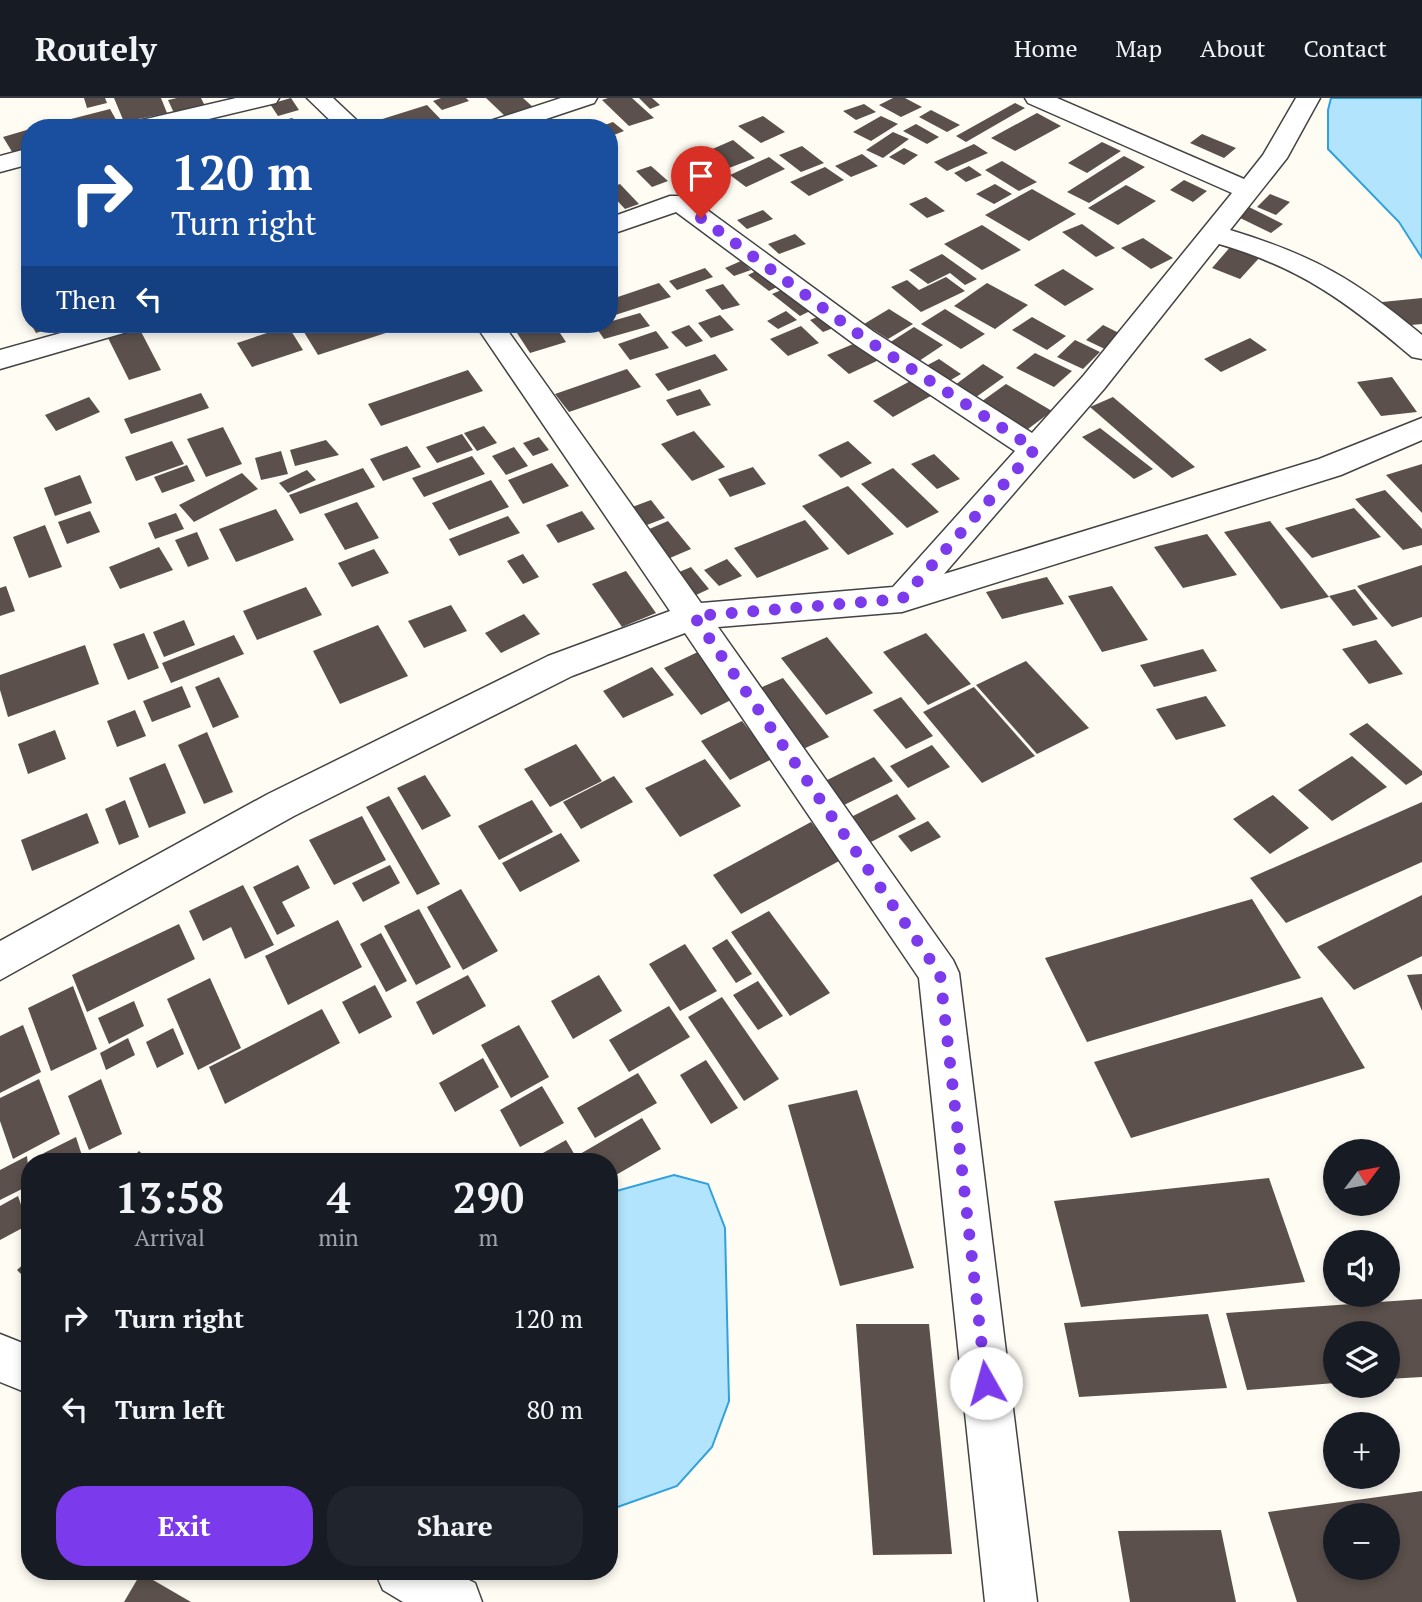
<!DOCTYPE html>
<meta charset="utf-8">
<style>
:root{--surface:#171b24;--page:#20242c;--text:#f1f3f6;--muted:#9ea1a6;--line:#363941;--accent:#7c3aed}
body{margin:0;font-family:"PT Serif",serif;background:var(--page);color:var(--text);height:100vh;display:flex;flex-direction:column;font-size:26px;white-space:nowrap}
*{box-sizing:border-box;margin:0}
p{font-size:23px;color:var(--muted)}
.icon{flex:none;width:38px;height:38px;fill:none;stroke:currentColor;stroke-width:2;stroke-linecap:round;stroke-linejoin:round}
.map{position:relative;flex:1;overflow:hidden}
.drawer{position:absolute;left:21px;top:1055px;width:597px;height:427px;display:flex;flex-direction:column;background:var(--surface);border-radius:28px;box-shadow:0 4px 10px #0003}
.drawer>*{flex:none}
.guide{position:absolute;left:21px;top:21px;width:597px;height:214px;border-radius:28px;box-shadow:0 4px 10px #0003;background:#1a4fa0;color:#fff;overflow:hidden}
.needle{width:46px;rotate:58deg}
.fabs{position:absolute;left:1323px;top:1041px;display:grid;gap:14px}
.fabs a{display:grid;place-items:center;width:77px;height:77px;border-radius:50%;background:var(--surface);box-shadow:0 4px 10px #0003;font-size:35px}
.pin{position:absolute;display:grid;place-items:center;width:60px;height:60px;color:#fff;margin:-72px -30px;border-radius:50% 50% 50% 0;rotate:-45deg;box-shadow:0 0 7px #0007}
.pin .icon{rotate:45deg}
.me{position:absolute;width:77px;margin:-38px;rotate:353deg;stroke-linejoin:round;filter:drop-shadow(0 0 5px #0008)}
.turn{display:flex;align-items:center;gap:24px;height:147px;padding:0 35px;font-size:32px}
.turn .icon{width:91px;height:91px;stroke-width:2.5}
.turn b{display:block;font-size:49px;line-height:60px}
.then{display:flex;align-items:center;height:66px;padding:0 35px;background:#0003;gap:14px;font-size:26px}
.eta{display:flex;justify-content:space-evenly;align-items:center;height:119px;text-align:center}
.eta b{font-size:42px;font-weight:800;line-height:49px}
.button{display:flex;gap:14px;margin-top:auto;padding:14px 35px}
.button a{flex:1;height:80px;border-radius:28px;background:var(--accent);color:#fff;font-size:28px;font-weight:800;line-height:80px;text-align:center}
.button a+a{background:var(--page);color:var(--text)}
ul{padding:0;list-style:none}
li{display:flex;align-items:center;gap:21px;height:91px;padding:0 35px}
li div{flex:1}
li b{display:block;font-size:26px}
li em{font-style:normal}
header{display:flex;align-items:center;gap:42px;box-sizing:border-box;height:98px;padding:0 35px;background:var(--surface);border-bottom:2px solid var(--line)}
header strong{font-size:33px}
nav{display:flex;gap:38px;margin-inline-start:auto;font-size:24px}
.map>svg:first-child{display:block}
.water{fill:#b2e5fd;stroke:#31a1dc;stroke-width:2}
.building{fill:#5b504b;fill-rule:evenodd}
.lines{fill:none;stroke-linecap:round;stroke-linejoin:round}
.minor-casing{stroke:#434343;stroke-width:3}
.minor{fill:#fff;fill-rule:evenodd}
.route{stroke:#7c3aed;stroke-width:12;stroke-dasharray:0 21.6}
</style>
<header>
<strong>Routely</strong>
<nav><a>Home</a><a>Map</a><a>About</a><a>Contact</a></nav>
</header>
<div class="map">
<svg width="1422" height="1504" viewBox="0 0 1422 1504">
<rect width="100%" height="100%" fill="#fffcf4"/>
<!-- water -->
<g class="water">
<polygon points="1331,0 1422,0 1422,160 1399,124 1328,51 1328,12"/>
<polygon points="674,1077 708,1086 725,1130 729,1303 712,1349 677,1388 609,1412 609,1095"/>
</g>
<!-- building -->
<g class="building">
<polygon points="84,0 105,0 107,5 87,10"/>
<polygon points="114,0 161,0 167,15 124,24"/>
<polygon points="177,0 201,0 205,8 174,15 168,2"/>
<polygon points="291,0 299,12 278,18 270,6"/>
<polygon points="441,0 466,0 469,3 442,12 433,3"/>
<polygon points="486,0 523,0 534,10 506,19"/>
<polygon points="608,0 632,0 654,20 629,28 602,2"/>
<polygon points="639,0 652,0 660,7 650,11"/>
<polygon points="893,0 905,0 922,9 901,19 879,7"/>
<polygon points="1015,5 1025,10 966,44 956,38"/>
<polygon points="864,6 876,14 856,22 843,13"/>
<polygon points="427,7 449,30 383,30 376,23"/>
<polygon points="110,11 119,27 76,30 71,21"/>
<polygon points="931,12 960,27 947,34 919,19"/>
<polygon points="1037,15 1061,28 1015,53 991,40"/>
<polygon points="763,18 785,34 761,45 738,28"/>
<polygon points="881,18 898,26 871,43 853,34"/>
<polygon points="292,20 307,30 259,30 259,29"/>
<polygon points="613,24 624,33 609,39 609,30 599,29"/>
<polygon points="916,26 939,39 927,46 903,33"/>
<polygon points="30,31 30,52 14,57 3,39"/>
<polygon points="893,34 909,41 883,60 866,52"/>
<polygon points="1202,36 1236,50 1224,60 1190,45"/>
<polygon points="733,42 755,60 729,70 708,53"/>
<polygon points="1102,44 1121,53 1087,75 1068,65"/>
<polygon points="974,46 988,55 947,73 934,64"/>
<polygon points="802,48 824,65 801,74 779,57"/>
<polygon points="904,50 918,57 904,67 889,59"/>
<polygon points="862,56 878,68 851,79 835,68"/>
<polygon points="1124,58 1145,69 1089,105 1067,94"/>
<polygon points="769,59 785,71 746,89 730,77"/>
<polygon points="1002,63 1037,84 1019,93 985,72"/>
<polygon points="707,65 718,76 689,85 678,74"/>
<polygon points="651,68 668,83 652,89 636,73"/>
<polygon points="969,68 982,77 966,84 954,75"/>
<polygon points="825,69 844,82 809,98 790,84"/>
<polygon points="1184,82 1207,93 1193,104 1170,92"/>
<polygon points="620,86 639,106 625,111 609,94 609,90"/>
<polygon points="995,86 1012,96 994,106 976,96"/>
<polygon points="1126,87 1156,103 1118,127 1088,110"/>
<polygon points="1032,91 1076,116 1029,143 985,117"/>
<polygon points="1270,96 1290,104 1276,117 1257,109"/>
<polygon points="926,99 945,113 927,120 909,106"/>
<polygon points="1249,109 1283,126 1271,135 1236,118"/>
<polygon points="763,112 773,121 747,131 737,122"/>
<polygon points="1082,126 1115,150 1096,159 1062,134"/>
<polygon points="982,127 1021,152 982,172 944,146"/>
<polygon points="795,136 806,146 779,156 768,146"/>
<polygon points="1143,140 1173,160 1151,171 1121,150"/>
<polygon points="1232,147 1261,158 1240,181 1212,170"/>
<polygon points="942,156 977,181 965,187 950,175 928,186 909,172"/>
<polygon points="741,163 751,172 734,178 725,170"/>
<polygon points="705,170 713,179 677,192 669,183"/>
<polygon points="760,171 781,187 769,193 748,177"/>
<polygon points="1063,171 1094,191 1065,208 1034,187"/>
<polygon points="946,179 965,193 921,214 891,189 907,182 919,192"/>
<polygon points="659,185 671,199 609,219 609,202"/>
<polygon points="987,185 1028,207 995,231 954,208"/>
<polygon points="723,186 740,207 722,212 705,192"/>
<polygon points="786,190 814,211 800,218 772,196"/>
<polygon points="1422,200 1422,226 1400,228 1382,204"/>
<polygon points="889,211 913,226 888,241 864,226"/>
<polygon points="945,211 985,236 961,251 921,226"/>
<polygon points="786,213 797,222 778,231 767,223"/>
<polygon points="640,215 650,228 604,241 595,228"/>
<polygon points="720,217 734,232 711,240 698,225"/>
<polygon points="822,217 836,229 823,234 810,222"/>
<polygon points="1032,219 1066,238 1047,252 1012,232"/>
<polygon points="31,226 65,226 36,235"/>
<polygon points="137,226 161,272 129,282 106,236"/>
<polygon points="151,226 183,226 156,235"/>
<polygon points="299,226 395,226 398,231 318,257"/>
<polygon points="554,226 566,244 530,255 517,235"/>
<polygon points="689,227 703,243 686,249 671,234"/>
<polygon points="1103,227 1125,238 1109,253 1086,242"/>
<polygon points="288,228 303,252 252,269 237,245"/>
<polygon points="801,228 819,245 788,258 770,241"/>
<polygon points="914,229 943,247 919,263 889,245"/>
<polygon points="656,233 669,250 630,262 618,246"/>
<polygon points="1250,240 1267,252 1221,274 1204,261"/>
<polygon points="1075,242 1100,254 1083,271 1057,259"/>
<polygon points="858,244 879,262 849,276 827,257"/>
<polygon points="1035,255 1072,273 1054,289 1016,270"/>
<polygon points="715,256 728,272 668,293 655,276"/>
<polygon points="939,261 961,276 944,286 922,270"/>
<polygon points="983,266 1004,279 972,302 951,290"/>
<polygon points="627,271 641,289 569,314 555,296"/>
<polygon points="468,272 483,293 381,328 368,306"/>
<polygon points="918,279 938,294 893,319 873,303"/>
<polygon points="1392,279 1417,314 1381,318 1357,284"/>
<polygon points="1006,286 1052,313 1024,334 978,306"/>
<polygon points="700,291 711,307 677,318 666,302"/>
<polygon points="201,295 209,310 131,336 124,321"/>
<polygon points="89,299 100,314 56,333 45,317"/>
<polygon points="1113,299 1195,369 1172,380 1090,309"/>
<polygon points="484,328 497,345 477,353 464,335"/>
<polygon points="223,329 242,366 206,379 187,341"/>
<polygon points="1100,330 1153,371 1134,381 1082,339"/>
<polygon points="694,333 725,369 692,383 661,346"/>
<polygon points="462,336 473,352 437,365 426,349"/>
<polygon points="539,339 549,352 533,358 523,345"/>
<polygon points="326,342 339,357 295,368 290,352"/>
<polygon points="172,343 184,366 136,383 125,359"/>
<polygon points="848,343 872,365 841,380 818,357"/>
<polygon points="407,348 421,369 383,383 370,361"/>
<polygon points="514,349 528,368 506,377 492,358"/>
<polygon points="281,353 288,376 261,382 255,360"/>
<polygon points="934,356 960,381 937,391 911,366"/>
<polygon points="472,358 485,376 424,399 412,380"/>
<polygon points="552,365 569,388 523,406 508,382"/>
<polygon points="1422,366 1422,415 1386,377"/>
<polygon points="187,367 195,383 162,395 154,379"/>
<polygon points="753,369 766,386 730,399 718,381"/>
<polygon points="363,370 375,389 300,416 289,397"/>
<polygon points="893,370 939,414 907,430 861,386"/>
<polygon points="307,372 316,382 288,395 279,385"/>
<polygon points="242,375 258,391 194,424 179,407"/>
<polygon points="80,377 92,405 55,418 44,390"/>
<polygon points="491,382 509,409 449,432 432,405"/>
<polygon points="848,388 894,436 848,457 802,408"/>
<polygon points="1385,392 1422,431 1422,447 1403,452 1355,401"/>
<polygon points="651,402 665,420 629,434 616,415"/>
<polygon points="357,404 379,440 345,452 324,416"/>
<polygon points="1354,410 1381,439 1312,460 1285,430"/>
<polygon points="276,411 294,442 236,464 219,431"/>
<polygon points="90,413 100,434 67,446 58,424"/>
<polygon points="582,413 595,431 558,445 546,427"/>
<polygon points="176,415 184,431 155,441 148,425"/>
<polygon points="508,418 520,435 459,458 449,441"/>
<polygon points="805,422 829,451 757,480 734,450"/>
<polygon points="668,423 691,451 656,466 633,438"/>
<polygon points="1270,423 1329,499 1281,511 1224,434"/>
<polygon points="45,427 62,469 29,480 13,439"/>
<polygon points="197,434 209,461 188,469 175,442"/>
<polygon points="1207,436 1237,477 1183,490 1154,449"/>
<polygon points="159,449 173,472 120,491 109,469"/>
<polygon points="374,451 389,475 352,489 338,465"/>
<polygon points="523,456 539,479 523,486 507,463"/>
<polygon points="727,461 742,478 719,488 704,472"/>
<polygon points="1422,467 1422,519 1392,529 1357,488"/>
<polygon points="691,469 709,491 683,503 665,480"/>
<polygon points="626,473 656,515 622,529 592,486"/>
<polygon points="1047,479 1064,506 1002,521 986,494"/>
<polygon points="6,488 15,513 0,518 0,490"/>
<polygon points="1112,488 1148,542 1102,554 1068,498"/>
<polygon points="306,489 322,517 257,542 243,513"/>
<polygon points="1355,491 1378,521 1353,528 1329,498"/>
<polygon points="451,507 467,533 424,550 408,523"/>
<polygon points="524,516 540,536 501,555 485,535"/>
<polygon points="184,522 195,547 164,559 153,534"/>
<polygon points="378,527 408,578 340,606 313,553"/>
<polygon points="144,535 159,570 128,582 113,546"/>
<polygon points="926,535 971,586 928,607 883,554"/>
<polygon points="234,537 244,556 171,585 162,565"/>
<polygon points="827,539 873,595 826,617 781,560"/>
<polygon points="1376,542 1403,576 1369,586 1342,551"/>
<polygon points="85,547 99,586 8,619 0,592 0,577"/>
<polygon points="1203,551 1217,573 1154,589 1140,567"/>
<polygon points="700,553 737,599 701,617 664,570"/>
<polygon points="1026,563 1089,630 1037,656 976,587"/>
<polygon points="652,569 674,597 623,620 603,593"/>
<polygon points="219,579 239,619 213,630 195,589"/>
<polygon points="783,580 829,639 799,653 753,593"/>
<polygon points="182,588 191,609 152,624 143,603"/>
<polygon points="974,589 1035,658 982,685 923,614"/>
<polygon points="1206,598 1226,628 1176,642 1156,611"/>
<polygon points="901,599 933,638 906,651 873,612"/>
<polygon points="135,612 146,638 117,649 107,623"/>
<polygon points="742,623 772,661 730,682 701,643"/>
<polygon points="1367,625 1422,673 1422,677 1406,687 1349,636"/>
<polygon points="55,632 66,661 28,676 18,646"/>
<polygon points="207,634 233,694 204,706 178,647"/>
<polygon points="576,646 602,683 550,709 524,671"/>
<polygon points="932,647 950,669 908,690 890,668"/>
<polygon points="1352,658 1387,689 1332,723 1298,692"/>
<polygon points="874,659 893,683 842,708 823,684"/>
<polygon points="705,661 741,708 680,739 645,690"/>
<polygon points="165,665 186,715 149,730 129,680"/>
<polygon points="425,677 451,718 422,732 397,690"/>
<polygon points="614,678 633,704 581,731 563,704"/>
<polygon points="897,696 916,721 869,745 849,720"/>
<polygon points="1273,697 1309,730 1270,756 1233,721"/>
<polygon points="389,698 440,786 417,797 366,709"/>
<polygon points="125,702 139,739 119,747 105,711"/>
<polygon points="532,702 553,734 499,762 478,728"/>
<polygon points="1422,704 1422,764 1286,825 1250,780"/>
<polygon points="87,715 99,745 32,773 21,742"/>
<polygon points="362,718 386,762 334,787 309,742"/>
<polygon points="928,723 941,739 911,754 898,738"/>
<polygon points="811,724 841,762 741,816 713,777"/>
<polygon points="561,735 580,763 520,794 502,765"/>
<polygon points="298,767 310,790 282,804 295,828 277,837 253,789"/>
<polygon points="390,767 400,785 363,804 352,785"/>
<polygon points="243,787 274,847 245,861 231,829 203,843 189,813"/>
<polygon points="461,791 498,853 463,872 427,809"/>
<polygon points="1422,797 1422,858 1354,892 1317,849"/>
<polygon points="1252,801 1301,880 1087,944 1045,860"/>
<polygon points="419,811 451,869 416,887 384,828"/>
<polygon points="769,813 830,895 790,918 731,834"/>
<polygon points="338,822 362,869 288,907 265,858"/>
<polygon points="179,826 195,861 87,914 72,877"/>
<polygon points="381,835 407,883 386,894 360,846"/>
<polygon points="727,841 752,876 736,885 712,850"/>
<polygon points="685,846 717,893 680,913 649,866"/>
<polygon points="1422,876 1422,913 1407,877"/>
<polygon points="468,877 486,908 433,937 416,904"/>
<polygon points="599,877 622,913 573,941 551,903"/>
<polygon points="210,880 241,950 198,972 167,901"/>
<polygon points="758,883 783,918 758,932 733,897"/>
<polygon points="375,887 392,919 359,936 342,904"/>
<polygon points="73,888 97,951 51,973 28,910"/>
<polygon points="722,899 779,981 744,1003 688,919"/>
<polygon points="1322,899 1365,970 1131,1040 1094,964"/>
<polygon points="134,903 144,928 109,946 98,920"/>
<polygon points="669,908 690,939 629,974 609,942"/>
<polygon points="322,911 340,945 225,1006 209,969"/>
<polygon points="23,927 41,974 0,995 0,938"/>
<polygon points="519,927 549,979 511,1000 481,947"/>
<polygon points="173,930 184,956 157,970 146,944"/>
<polygon points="128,940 135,957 106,972 100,955"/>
<polygon points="483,960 499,989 455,1014 439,985"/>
<polygon points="706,962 738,1010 711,1026 680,977"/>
<polygon points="638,975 657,1005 595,1040 577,1010"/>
<polygon points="39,981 60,1036 13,1061 0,1023 0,1000"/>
<polygon points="101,981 122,1036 89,1052 68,998"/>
<polygon points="542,988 564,1025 520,1049 500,1012"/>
<polygon points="857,992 914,1170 840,1188 788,1007"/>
<polygon points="642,1020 661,1051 609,1081 609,1064 585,1064 580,1056"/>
<polygon points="76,1039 84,1064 47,1064 44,1055"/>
<polygon points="566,1042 579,1064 527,1064"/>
<polygon points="139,1053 151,1064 128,1064"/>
<polygon points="27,1058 30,1087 0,1102 0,1072"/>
<polygon points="1269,1080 1305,1184 1081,1209 1054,1103"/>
<polygon points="18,1098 28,1127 0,1142 0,1108"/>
<polygon points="30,1160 30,1185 17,1172"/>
<polygon points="1422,1201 1422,1279 1388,1281 1388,1236 1335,1236 1335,1285 1247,1292 1226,1215"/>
<polygon points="1208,1216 1227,1290 1079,1299 1064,1225"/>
<polygon points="856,1226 929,1226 952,1456 873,1457"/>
<path d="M1422,1393V1504H1297L1268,1414ZM1335,1418H1388V1470H1335Z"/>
<polygon points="1221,1432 1236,1504 1130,1504 1118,1433"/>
<polygon points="141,1475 191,1504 124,1504"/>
</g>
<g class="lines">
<!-- minor casing -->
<g class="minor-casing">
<g id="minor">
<polygon points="236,0 279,0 276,5 171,30 126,30 129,25"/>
<polygon points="307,0 333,0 365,30 338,30"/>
<polygon points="561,0 597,0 594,5 519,30 481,30 484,25"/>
<path d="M1025,0H1057L1244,81L1263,57L1296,0H1320L1287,60L1230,132C1313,157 1356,182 1422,237V261L1412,259C1347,204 1301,170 1219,146L1104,291L944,476L1319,361L1422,320V342L1341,377L902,514L718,529L953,862L959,875L1037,1504H985L919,880L685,535L572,578L294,718L0,882V843L268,696L548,558L670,513L475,226H503L701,505L893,489L1015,353L854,246L676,114L609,137V120L670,98H688L874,234L1032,335L1084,277L1232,95L1028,5Z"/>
<polygon points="30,50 30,66 0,74 0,58"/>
<polygon points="93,226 138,226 134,232 0,271 0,252"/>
<polygon points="0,1236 30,1248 30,1296 0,1284"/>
<polygon points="375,1474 453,1474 475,1485 482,1504 403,1504 383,1492"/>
</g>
</g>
<!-- minor -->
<use href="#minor" class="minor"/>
</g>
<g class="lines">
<!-- route -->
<polyline class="route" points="701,120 864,240 1035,351 902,501 694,518 940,876 986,1285"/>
</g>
</svg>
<div class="fabs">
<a><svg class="needle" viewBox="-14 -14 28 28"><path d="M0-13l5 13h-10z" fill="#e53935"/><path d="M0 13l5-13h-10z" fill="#9ea1a6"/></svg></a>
<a><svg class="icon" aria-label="sound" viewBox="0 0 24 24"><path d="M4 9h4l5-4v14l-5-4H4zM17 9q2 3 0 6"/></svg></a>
<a><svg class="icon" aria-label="layers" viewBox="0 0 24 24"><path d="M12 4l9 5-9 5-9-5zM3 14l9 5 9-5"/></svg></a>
<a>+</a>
<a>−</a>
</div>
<div class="pin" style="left:701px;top:120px;background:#d93025"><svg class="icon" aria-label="arrive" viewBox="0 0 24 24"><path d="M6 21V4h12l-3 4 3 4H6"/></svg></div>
<svg class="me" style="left:986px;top:1285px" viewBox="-20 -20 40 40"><circle r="19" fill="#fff"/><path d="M0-13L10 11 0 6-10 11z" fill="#7c3aed"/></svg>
<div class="guide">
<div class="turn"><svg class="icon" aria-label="right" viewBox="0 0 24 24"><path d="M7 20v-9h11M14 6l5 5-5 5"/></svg><div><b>120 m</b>Turn right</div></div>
<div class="then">Then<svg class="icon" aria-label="left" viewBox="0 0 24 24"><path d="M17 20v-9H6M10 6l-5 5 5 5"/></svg></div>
</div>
<section class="drawer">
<div class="eta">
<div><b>13:58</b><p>Arrival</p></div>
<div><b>4</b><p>min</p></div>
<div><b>290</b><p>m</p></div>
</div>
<ul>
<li><svg class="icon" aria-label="right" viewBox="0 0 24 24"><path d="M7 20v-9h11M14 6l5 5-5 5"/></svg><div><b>Turn right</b></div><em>120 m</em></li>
<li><svg class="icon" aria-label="left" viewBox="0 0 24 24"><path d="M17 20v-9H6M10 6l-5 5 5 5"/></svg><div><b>Turn left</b></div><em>80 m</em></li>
</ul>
<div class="button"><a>Exit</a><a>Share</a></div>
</section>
</div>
